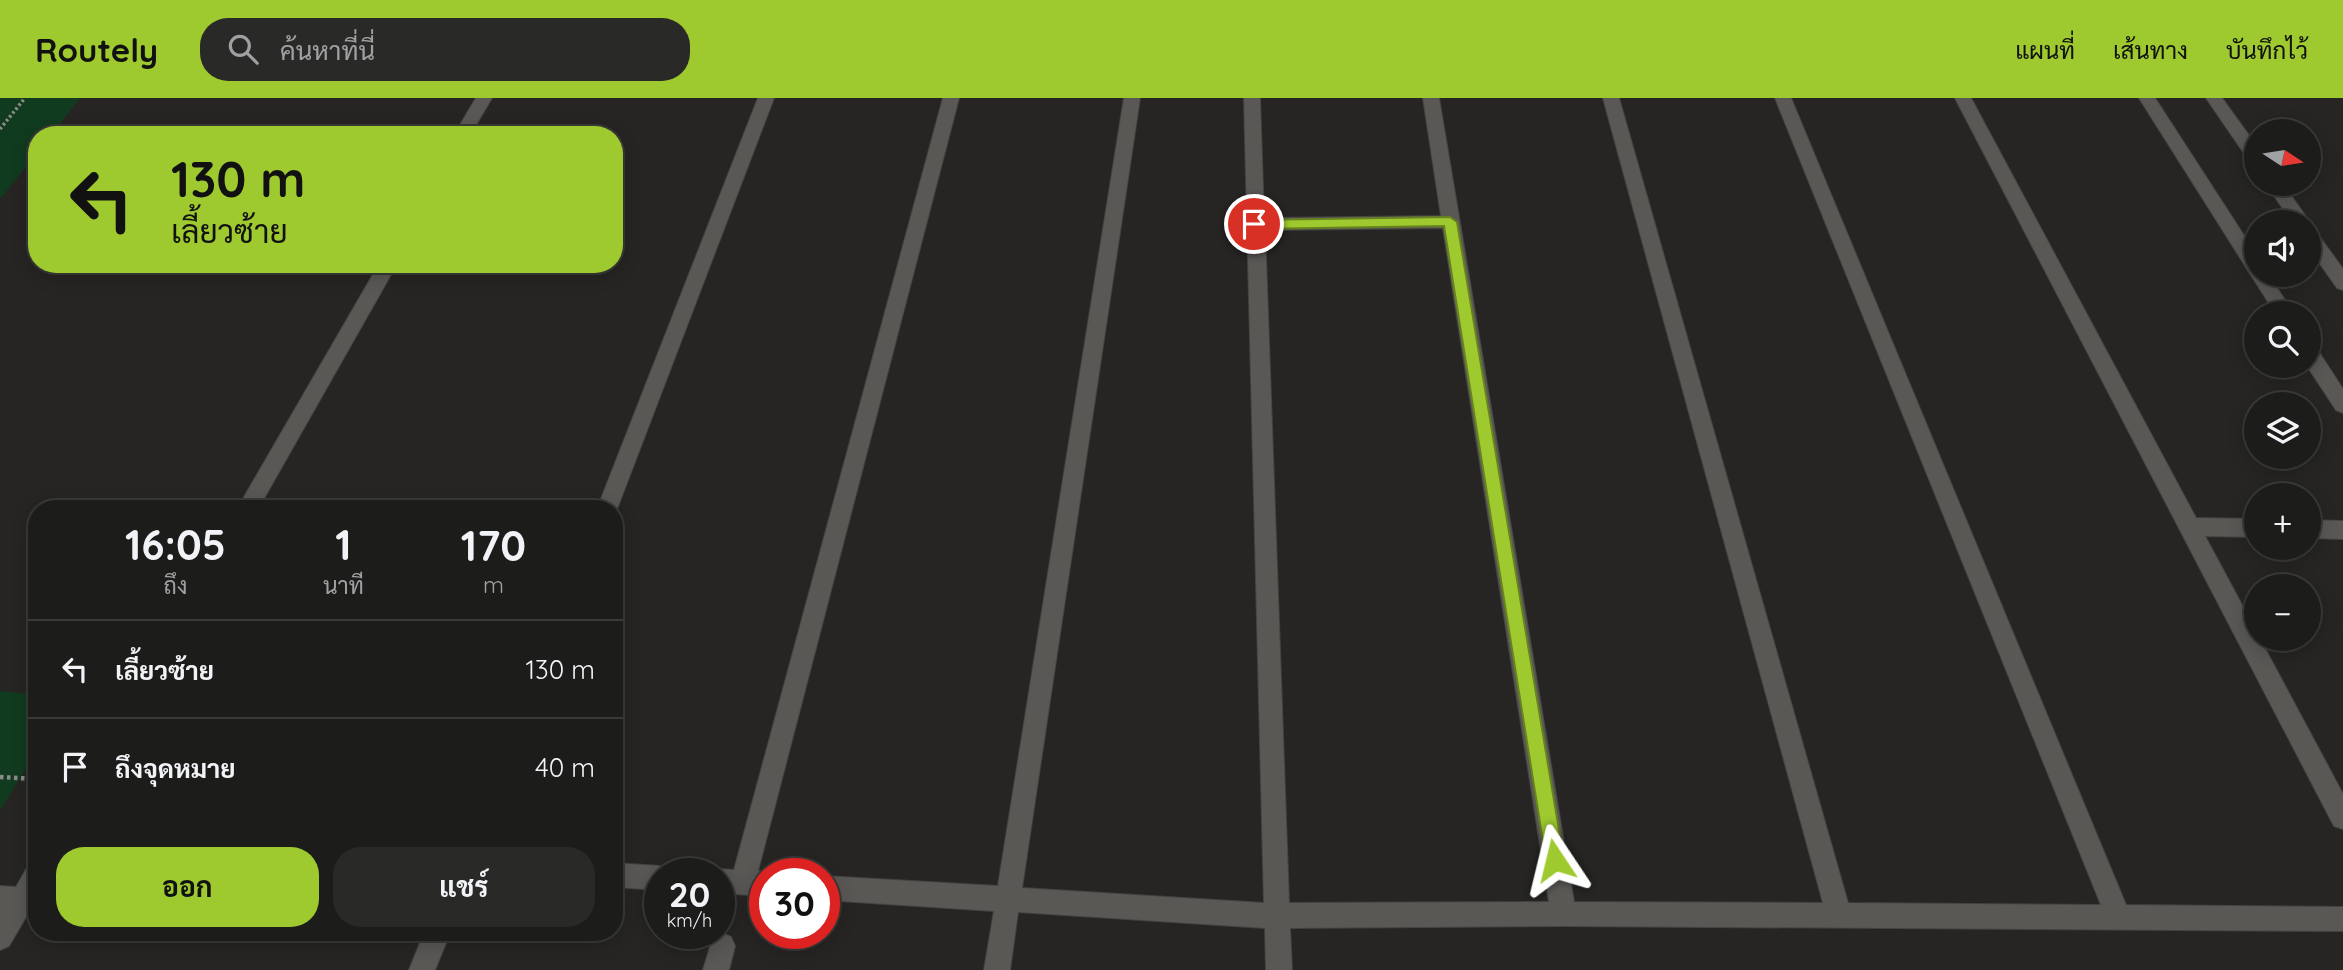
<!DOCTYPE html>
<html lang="th">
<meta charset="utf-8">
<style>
:root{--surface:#1c1c1a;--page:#292927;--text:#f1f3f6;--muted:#a0a1a2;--line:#3a3a39;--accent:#9eca2f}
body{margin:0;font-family:Quicksand,Sarabun,sans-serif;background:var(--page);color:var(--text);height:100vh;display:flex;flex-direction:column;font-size:26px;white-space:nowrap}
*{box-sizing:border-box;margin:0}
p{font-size:23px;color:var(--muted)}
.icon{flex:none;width:38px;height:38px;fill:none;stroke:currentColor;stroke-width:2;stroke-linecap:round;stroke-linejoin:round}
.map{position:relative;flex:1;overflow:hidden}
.side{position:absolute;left:28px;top:402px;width:595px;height:441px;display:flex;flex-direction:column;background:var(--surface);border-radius:28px;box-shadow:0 4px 18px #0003,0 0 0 2px var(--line)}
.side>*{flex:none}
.guide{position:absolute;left:28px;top:28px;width:595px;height:147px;border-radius:28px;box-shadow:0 4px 18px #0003,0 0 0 2px var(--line);background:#9eca2f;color:#111;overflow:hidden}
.needle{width:46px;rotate:102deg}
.tools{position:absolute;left:2244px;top:21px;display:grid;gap:14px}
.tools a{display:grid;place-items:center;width:77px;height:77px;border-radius:50%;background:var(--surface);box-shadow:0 4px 18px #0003,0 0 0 2px var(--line);font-size:35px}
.speed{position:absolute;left:644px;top:760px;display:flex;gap:14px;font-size:35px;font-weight:700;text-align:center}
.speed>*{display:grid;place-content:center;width:91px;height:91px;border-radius:50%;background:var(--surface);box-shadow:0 4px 18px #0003,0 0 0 2px var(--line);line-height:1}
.speed small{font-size:18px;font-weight:400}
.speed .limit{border:10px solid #d22;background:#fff;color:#111}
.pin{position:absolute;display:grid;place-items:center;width:60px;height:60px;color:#fff;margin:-30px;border:4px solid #fff;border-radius:50%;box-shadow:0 2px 7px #0007}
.me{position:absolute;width:77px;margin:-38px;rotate:350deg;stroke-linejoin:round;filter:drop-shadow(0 0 5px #0008)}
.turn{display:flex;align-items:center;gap:24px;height:147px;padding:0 28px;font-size:32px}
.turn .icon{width:91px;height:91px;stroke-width:2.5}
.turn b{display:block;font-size:49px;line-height:60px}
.eta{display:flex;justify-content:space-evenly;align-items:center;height:119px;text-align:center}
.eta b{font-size:42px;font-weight:700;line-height:49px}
.button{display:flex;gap:14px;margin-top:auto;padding:14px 28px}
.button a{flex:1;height:80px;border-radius:28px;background:var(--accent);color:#111;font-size:28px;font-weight:700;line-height:80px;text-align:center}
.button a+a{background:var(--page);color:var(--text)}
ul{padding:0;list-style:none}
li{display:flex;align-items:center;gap:21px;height:98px;padding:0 28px;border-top:2px solid var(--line)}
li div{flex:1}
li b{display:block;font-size:26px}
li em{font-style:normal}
header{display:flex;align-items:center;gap:42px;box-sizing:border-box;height:98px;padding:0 35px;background:var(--accent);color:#111}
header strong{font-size:33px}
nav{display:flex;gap:38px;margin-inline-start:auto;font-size:24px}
.search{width:490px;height:63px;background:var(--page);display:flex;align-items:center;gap:18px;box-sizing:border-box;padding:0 24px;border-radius:28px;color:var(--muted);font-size:26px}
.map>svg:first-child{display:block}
.green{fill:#113b1f}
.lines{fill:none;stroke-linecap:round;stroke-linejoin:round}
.minor-casing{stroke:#444342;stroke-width:2}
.path-far1{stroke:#8c8b89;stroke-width:3.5;stroke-dasharray:2.5 2.5;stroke-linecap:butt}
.path{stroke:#8c8b89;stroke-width:4.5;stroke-dasharray:3.5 3.5;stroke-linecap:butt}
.minor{fill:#595855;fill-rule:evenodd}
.route{fill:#9eca2f;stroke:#67831f;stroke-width:2}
</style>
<header>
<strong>Routely</strong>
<div class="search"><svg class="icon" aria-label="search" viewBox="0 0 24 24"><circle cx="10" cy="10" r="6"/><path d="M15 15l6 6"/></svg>ค้นหาที่นี่</div>
<nav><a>แผนที่</a><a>เส้นทาง</a><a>บันทึกไว้</a></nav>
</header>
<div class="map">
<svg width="2343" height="872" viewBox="0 0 2343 872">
<rect width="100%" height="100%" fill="#262523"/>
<!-- green -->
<g class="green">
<polygon points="0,0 80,0 51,37 37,37 37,55 0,101"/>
<polygon points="0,593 37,597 37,652 0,713"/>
</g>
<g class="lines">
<!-- minor casing -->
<g class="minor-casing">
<g id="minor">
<polygon points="476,0 492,0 470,37 454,37"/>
<polygon points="758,0 774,0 617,411 614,417 614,411 597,411"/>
<polygon points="943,0 959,0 758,773 768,775 765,775 765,798 719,795 719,775 710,775 719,771 734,772"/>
<path d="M1124,0H1140L1022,790L1264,805L1244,0H1260L1264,120L1441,118L1423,0H1439L1574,804L1823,805L1603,0H1619L1848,805L2101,807L1775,0H1791L2126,807L2343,809V833L1564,828L1290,830L1292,872H1266L1265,830L1018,814L1010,872H984L994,813L824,802V778L998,788ZM1443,130L1549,804L1289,805L1265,132Z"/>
<polygon points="1955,0 1971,0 2196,420 2256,421 2256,439 2205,438 2256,533 2256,541 2260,541 2343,696 2343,731 2334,728"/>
<polygon points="2139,0 2155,0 2256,156 2256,177 2269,177 2293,215 2275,215"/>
<polygon points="2206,0 2222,0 2256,47 2256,66 2250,64"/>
<polygon points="2266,86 2283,86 2307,120 2310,124 2308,127 2292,124"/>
<polygon points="2308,129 2314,131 2343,171 2343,192 2337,190 2308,149"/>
<polygon points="379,166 397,166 258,411 237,411"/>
<polygon points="2308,246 2315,248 2343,291 2343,315 2336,312 2307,268"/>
<polygon points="2308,422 2343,423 2343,441 2308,440"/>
<polygon points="37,764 37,800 9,848 0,852 0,788 16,789 28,768"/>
<polygon points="614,765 660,768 670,775 660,775 660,792 614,789"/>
<polygon points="424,835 446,835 448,840 435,872 409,872"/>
<polygon points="722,835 731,839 735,848 729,872 703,872 713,839"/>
</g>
</g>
<!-- path-far1 -->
<polyline class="path-far1" points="0,31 25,0"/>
<!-- path -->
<polyline class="path" points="0,679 37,681"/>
<!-- minor -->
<use href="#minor" class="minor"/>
</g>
<!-- route -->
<polygon class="route" points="1450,119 1457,124 1564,762 1561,768 1555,771 1548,768 1546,762 1444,128 1254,131 1247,126 1254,122"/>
</svg>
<div class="tools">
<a><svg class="needle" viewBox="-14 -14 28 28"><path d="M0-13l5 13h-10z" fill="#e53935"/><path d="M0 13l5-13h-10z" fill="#a0a1a2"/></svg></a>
<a><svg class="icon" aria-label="sound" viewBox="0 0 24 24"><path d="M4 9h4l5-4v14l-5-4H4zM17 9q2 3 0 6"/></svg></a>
<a><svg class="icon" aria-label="search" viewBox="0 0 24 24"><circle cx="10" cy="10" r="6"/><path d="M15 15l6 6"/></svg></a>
<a><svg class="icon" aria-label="layers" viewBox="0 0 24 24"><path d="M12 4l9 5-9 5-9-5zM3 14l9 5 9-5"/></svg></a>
<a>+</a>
<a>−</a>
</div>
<div class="speed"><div>20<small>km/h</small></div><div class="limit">30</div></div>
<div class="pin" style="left:1254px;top:126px;background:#d93025"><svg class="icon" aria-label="arrive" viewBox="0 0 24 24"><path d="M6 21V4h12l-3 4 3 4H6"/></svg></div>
<svg class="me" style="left:1555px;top:762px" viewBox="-20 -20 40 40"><path d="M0-17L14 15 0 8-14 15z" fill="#9eca2f" stroke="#fff" stroke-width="4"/></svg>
<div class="guide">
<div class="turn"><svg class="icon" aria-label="left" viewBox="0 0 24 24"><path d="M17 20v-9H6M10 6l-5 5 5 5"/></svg><div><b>130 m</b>เลี้ยวซ้าย</div></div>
</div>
<section class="side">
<div class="eta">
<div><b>16:05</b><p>ถึง</p></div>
<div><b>1</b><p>นาที</p></div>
<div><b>170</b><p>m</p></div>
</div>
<ul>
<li><svg class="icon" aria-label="left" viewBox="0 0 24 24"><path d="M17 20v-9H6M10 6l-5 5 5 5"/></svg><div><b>เลี้ยวซ้าย</b></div><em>130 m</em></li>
<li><svg class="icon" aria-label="arrive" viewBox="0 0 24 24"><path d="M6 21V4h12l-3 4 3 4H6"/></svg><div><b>ถึงจุดหมาย</b></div><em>40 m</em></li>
</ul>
<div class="button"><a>ออก</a><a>แชร์</a></div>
</section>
</div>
